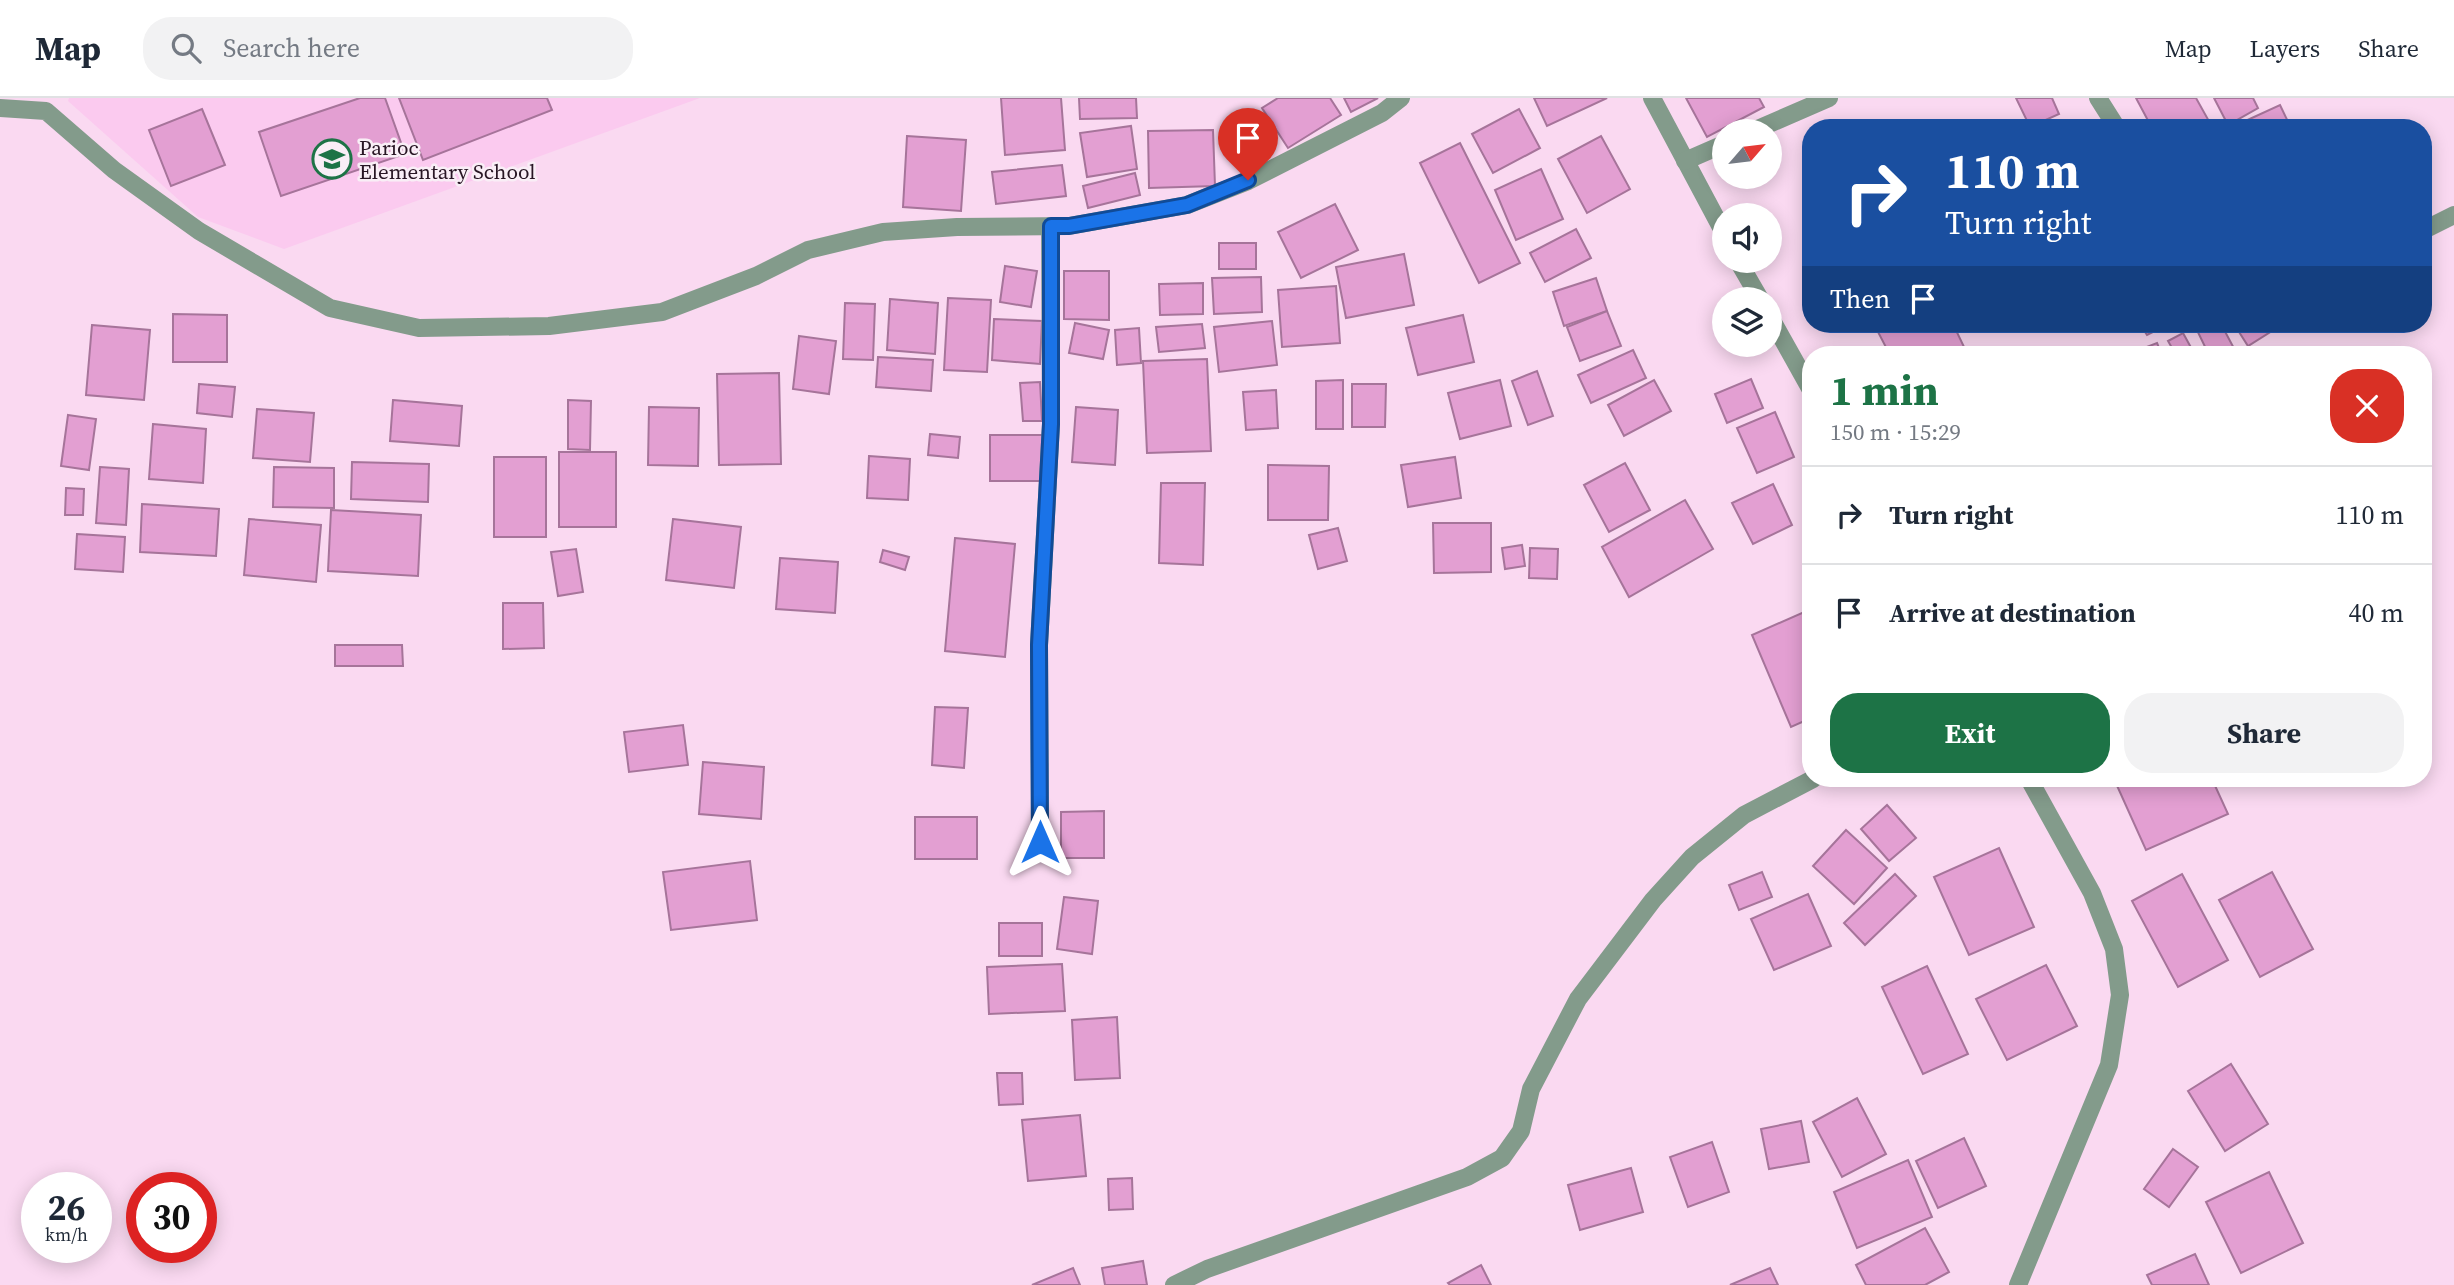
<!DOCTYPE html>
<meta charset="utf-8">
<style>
:root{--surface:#fff;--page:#f2f2f3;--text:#1f2937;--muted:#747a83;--line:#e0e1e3;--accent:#1d7346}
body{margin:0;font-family:"Source Serif 4",serif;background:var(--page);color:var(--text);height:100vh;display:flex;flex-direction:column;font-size:26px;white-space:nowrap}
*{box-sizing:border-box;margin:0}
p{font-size:23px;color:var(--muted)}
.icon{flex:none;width:38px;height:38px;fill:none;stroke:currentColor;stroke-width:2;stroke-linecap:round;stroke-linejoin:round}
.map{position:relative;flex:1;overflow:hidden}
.details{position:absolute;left:1802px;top:248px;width:630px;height:441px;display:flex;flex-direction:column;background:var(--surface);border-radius:28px;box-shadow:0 4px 18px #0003}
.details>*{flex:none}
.top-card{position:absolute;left:1802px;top:21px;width:630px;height:214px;border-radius:28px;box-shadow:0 4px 18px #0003;background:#1a4fa0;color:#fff;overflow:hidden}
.needle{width:46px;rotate:62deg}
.controls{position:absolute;left:1712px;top:21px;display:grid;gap:14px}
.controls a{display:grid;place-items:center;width:70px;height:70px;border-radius:50%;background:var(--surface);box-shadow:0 4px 18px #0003;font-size:35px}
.speed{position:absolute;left:21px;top:1074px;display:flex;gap:14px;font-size:35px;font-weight:700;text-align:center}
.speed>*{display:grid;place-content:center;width:91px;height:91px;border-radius:50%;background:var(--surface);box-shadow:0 4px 18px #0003;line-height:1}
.speed small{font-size:18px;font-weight:400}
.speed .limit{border:10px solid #d22;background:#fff;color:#111}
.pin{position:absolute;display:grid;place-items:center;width:60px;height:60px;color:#fff;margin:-72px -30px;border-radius:50% 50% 50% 0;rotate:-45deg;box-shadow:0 0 7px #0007}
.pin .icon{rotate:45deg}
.me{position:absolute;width:77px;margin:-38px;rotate:0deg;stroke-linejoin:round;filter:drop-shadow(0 0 5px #0008)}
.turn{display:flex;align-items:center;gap:24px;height:147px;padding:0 28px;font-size:32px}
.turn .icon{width:91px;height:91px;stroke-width:2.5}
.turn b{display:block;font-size:49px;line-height:60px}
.then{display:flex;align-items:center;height:66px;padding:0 28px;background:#0003;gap:14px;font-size:26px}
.round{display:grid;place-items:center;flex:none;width:74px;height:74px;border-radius:28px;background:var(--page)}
.summary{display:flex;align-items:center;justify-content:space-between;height:119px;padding:0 28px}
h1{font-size:42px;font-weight:700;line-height:52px;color:var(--accent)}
.button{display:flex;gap:14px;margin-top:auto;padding:14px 28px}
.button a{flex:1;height:80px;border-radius:28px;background:var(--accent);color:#fff;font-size:28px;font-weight:700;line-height:80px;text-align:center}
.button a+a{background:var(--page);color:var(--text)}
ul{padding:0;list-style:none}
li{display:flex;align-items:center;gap:21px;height:98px;padding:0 28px;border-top:2px solid var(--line)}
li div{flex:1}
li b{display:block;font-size:26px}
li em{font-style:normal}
header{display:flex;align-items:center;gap:42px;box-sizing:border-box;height:98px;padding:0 35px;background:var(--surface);border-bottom:2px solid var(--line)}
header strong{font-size:33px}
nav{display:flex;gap:38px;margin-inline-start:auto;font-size:24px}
.search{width:490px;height:63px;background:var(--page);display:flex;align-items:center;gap:18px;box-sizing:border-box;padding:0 24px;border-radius:28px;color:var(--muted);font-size:26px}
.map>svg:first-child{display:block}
.built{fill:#fbcaef}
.building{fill:#e39fd2;stroke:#a6749a;stroke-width:2}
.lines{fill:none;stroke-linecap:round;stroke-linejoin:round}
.minor{stroke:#839b8b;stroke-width:18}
.route-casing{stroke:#114b97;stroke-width:18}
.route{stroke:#1a73e8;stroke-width:12}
.labels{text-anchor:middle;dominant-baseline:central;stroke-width:5;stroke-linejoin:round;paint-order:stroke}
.poi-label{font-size:21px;fill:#281524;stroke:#f9eef6;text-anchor:start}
</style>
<header>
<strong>Map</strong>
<div class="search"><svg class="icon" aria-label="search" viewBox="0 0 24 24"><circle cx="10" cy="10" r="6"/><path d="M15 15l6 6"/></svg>Search here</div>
<nav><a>Map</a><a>Layers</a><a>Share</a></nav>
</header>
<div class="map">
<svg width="2454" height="1187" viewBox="0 0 2454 1187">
<rect width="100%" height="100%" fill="#fad9f1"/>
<!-- built -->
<polygon class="built" points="69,0 700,0 284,151 198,119 68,3"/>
<!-- building -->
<g class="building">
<polygon points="360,0 385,0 405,56 281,98 259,34"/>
<polygon points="399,0 547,0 552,12 423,62"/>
<polygon points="1001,0 1061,0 1065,52 1005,57"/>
<polygon points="1079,0 1136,0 1137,20 1080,21"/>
<polygon points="1278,0 1330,0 1341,17 1288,50 1262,10"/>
<polygon points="1344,0 1378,0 1351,14"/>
<polygon points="1534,0 1607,0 1547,28"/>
<polygon points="1686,0 1759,0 1764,9 1707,39"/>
<polygon points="2016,0 2052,0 2059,16 2030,29"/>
<polygon points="2136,0 2196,0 2210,25 2201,30 2152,30"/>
<polygon points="2214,0 2253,0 2258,10 2228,27"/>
<polygon points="2280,7 2291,30 2230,30"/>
<polygon points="202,11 225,67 171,88 149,32"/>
<polygon points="1519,11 1540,50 1493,75 1472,36"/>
<polygon points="1131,28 1137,71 1087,79 1080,35"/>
<polygon points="1213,32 1215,88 1149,90 1148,33"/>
<polygon points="907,38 966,42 961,113 903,109"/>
<polygon points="1601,38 1630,91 1587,115 1558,61"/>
<polygon points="1460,45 1520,165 1479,185 1420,65"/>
<polygon points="1062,67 1066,98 996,106 992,74"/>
<polygon points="1541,71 1563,121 1516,142 1495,92"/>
<polygon points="1135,75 1140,97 1088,110 1083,88"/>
<polygon points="1335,106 1358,152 1301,180 1278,134"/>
<polygon points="1576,131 1591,160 1545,184 1530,155"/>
<rect x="1219" y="145" width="37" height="26"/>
<polygon points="1404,156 1414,207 1346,220 1336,169"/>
<polygon points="1005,168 1037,173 1031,209 1000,204"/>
<polygon points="1064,173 1109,173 1109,222 1064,221"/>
<polygon points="1261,179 1262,214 1214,216 1212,180"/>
<polygon points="1596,180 1607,213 1564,228 1553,194"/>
<polygon points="1203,185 1203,216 1160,217 1159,186"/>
<polygon points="1336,188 1340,245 1282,249 1278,192"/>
<polygon points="948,200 991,202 987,274 944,272"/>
<polygon points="890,201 938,205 935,256 887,252"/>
<polygon points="845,205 875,206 873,262 843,261"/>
<polygon points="1607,213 1621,248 1580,263 1567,229"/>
<polygon points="173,216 227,217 227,264 173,264"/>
<polygon points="1463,217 1474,264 1418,277 1406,230"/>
<polygon points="994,221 1042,223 1040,266 992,262"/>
<polygon points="1272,223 1277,267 1219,274 1214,229"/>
<polygon points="1075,225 1109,232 1103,261 1069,255"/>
<polygon points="1202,226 1205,250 1159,254 1156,229"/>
<polygon points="1889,226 1953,226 1965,251 1952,257 1890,257 1877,232"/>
<polygon points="2140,226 2169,226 2147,237"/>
<polygon points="2194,226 2221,226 2237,256 2209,257"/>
<polygon points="2234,226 2283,226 2248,248"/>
<polygon points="92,227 150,232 144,302 86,297"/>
<polygon points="1139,230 1141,265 1117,267 1115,232"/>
<polygon points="2183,235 2194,255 2191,257 2176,257 2168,243"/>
<polygon points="799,238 836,243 829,296 793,291"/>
<polygon points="2157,245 2162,257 2126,257"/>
<polygon points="1633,252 1646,280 1591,305 1578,277"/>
<polygon points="878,259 933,262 931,293 876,289"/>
<polygon points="1207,261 1211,353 1147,355 1143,263"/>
<polygon points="1537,273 1553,318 1528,327 1512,283"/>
<polygon points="779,275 781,366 719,367 717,276"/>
<polygon points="1751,281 1763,310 1727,325 1715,296"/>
<polygon points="1343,282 1343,331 1316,331 1316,283"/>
<polygon points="1500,282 1511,328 1460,341 1448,295"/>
<polygon points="1654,282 1671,313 1624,338 1608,307"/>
<polygon points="1040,284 1042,323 1023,323 1020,285"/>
<polygon points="199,286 235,289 232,319 197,315"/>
<polygon points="1352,286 1386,286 1385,329 1352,329"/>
<polygon points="1276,292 1278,330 1246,332 1243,294"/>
<polygon points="393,302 462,308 459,348 390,343"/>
<polygon points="568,302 591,303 590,352 568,351"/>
<polygon points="649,309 699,310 698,368 648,367"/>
<polygon points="1076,309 1118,312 1115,367 1072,364"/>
<polygon points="257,311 314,315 310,364 253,360"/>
<polygon points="1775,314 1794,359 1757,375 1737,330"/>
<polygon points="68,317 96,321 89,372 61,368"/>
<polygon points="153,326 206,331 203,385 149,381"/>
<polygon points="930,336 960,339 958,360 928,357"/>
<polygon points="990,337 1046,337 1045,383 990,383"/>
<rect x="559" y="354" width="57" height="75"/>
<polygon points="869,358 910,361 908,402 867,400"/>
<rect x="494" y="359" width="52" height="80"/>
<polygon points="1455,359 1461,400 1408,409 1401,367"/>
<polygon points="352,364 429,366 428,404 351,401"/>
<polygon points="1625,365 1650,412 1609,434 1584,387"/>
<polygon points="1268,367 1329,368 1328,422 1268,422"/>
<polygon points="100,369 129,371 126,427 96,425"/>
<polygon points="274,369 334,370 334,410 273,409"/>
<polygon points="1161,385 1205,385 1203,467 1159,465"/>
<polygon points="1773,386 1792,427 1753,446 1732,405"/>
<polygon points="66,390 84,391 83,417 65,417"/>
<polygon points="1685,402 1713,451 1629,499 1602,449"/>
<polygon points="142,406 219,411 216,458 140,454"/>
<polygon points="331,412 421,417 418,478 328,473"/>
<polygon points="249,421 321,427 316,484 244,477"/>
<polygon points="673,421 741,429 734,490 666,482"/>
<polygon points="1433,425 1491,425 1491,474 1434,475"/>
<polygon points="1338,430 1347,463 1318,471 1309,437"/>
<polygon points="77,436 125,439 123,474 75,471"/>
<polygon points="955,440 1015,446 1005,559 945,553"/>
<polygon points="1522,447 1525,468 1505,471 1502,450"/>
<polygon points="1530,450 1558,451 1557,481 1529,480"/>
<polygon points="576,451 583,494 558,498 551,454"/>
<polygon points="883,452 909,459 905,472 880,464"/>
<polygon points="780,460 838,464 835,515 776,511"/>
<polygon points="503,505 543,505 544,550 503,551"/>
<polygon points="1811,511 1811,620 1791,629 1752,537"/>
<polygon points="335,547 402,547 403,568 335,568"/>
<polygon points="935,609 968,610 964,670 932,667"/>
<polygon points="683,627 688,667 629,674 624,634"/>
<polygon points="703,664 764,669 761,721 699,716"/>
<polygon points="2114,681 2212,681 2228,716 2146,752"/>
<polygon points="1887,707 1916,740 1889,763 1861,731"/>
<polygon points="1104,713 1104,760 1061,760 1061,714"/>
<rect x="915" y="719" width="62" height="42"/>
<polygon points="1846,732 1887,770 1854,806 1813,768"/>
<polygon points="1999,750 2034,829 1969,857 1934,779"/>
<polygon points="750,763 757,822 671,832 663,774"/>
<polygon points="1762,774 1772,799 1739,812 1729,787"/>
<polygon points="2272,774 2313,851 2260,879 2219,802"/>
<polygon points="1895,776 1916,798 1865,847 1844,825"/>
<polygon points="2182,776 2228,862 2178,889 2132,803"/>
<polygon points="1808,796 1831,848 1774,872 1751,821"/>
<polygon points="1064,799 1098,803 1092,856 1057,851"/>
<rect x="999" y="825" width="43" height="33"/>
<polygon points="1062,866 1065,913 989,916 987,869"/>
<polygon points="2046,867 2077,928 2007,962 1976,901"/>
<polygon points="1927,868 1968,956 1923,976 1882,889"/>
<polygon points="1117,919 1120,980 1075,982 1072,922"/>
<polygon points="2231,966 2268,1026 2225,1053 2188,993"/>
<polygon points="997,975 1022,975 1023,1006 999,1007"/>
<polygon points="1857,1000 1886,1056 1842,1079 1813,1024"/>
<polygon points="1080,1017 1086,1078 1028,1083 1022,1022"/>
<polygon points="1801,1023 1809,1064 1769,1071 1761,1031"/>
<polygon points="1964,1040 1986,1088 1938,1110 1916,1063"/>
<polygon points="1712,1044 1729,1094 1688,1109 1670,1059"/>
<polygon points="2173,1051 2198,1069 2169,1109 2144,1091"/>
<polygon points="1908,1062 1932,1119 1857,1150 1834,1094"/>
<polygon points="1631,1070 1643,1114 1580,1132 1568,1087"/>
<polygon points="2269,1074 2303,1145 2241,1175 2206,1104"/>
<polygon points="1132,1080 1133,1111 1109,1112 1108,1081"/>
<polygon points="1925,1130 1949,1174 1925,1187 1866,1187 1856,1167"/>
<polygon points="2195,1156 2209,1187 2152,1187 2147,1177"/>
<polygon points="1143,1163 1147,1187 1105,1187 1102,1170"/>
<polygon points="1481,1167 1491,1187 1450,1187 1448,1185"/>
<polygon points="1073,1170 1080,1187 1032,1187"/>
<polygon points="1770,1170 1778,1187 1730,1187"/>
</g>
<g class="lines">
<!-- minor -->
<g class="minor">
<polyline points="1652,0 1724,135"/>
<polyline points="2098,0 2117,30"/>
<polyline points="0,10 46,13 114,72 199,133 330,210 419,230 549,228 662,214 756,178 808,152 883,134 957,129 1069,128 1187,107 1248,83 1382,15 1401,0"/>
<polyline points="1753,33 1829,0"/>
<polyline points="1685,63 1724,46"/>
<polyline points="2424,132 2454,117"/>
<polyline points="1738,163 1760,201"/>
<polyline points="1769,217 1811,292"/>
<polyline points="1040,744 1039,547 1051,326 1050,128"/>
<polyline points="1174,1187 1207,1171 1467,1079 1502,1060 1521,1033 1531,991 1578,901 1653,802 1692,759 1744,717 1813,681"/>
<polyline points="2018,1187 2109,967 2120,897 2114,851 2092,795 2029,681"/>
</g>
</g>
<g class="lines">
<!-- route casing -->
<g class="route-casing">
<polyline id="route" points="1040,744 1039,547 1051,326 1051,128 1069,128 1187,107 1248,82"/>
</g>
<!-- route -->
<use href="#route" class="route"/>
</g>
<!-- icons -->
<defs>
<g id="school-ring" transform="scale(2.0125)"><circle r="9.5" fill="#f9eef6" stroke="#1d7346" stroke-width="1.5"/><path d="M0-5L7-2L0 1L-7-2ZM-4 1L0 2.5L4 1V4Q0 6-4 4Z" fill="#1d7346"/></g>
</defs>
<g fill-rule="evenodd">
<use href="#school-ring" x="332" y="61"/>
</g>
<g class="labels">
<!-- poi labels -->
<g class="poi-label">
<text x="359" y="49">Parioc<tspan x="359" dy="24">Elementary School</tspan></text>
</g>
</g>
</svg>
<div class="controls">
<a><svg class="needle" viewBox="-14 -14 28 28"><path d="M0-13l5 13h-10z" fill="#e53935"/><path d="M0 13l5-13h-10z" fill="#747a83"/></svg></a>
<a><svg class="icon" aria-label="sound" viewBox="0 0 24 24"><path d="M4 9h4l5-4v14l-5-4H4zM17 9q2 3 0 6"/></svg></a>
<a><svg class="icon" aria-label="layers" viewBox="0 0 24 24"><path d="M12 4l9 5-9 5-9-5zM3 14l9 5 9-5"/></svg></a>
</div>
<div class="speed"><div>26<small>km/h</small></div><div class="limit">30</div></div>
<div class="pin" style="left:1248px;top:82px;background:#d93025"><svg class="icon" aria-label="arrive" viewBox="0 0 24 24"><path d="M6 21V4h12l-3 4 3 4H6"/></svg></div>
<svg class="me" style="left:1040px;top:744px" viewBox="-20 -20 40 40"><path d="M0-17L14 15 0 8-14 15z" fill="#1a73e8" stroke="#fff" stroke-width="4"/></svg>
<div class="top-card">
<div class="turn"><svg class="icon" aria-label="right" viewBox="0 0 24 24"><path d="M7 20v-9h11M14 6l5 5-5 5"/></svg><div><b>110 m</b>Turn right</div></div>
<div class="then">Then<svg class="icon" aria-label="arrive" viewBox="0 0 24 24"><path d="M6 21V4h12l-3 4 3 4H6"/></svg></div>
</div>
<section class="details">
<div class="summary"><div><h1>1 min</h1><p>150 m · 15:29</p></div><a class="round" style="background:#d93025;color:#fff"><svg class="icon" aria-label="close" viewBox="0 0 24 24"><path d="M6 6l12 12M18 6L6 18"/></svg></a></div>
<ul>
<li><svg class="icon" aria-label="right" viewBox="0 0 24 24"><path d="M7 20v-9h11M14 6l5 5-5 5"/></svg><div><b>Turn right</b></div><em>110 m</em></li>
<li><svg class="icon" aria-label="arrive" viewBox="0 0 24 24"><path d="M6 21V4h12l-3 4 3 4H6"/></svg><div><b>Arrive at destination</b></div><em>40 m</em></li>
</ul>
<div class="button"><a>Exit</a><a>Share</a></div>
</section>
</div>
